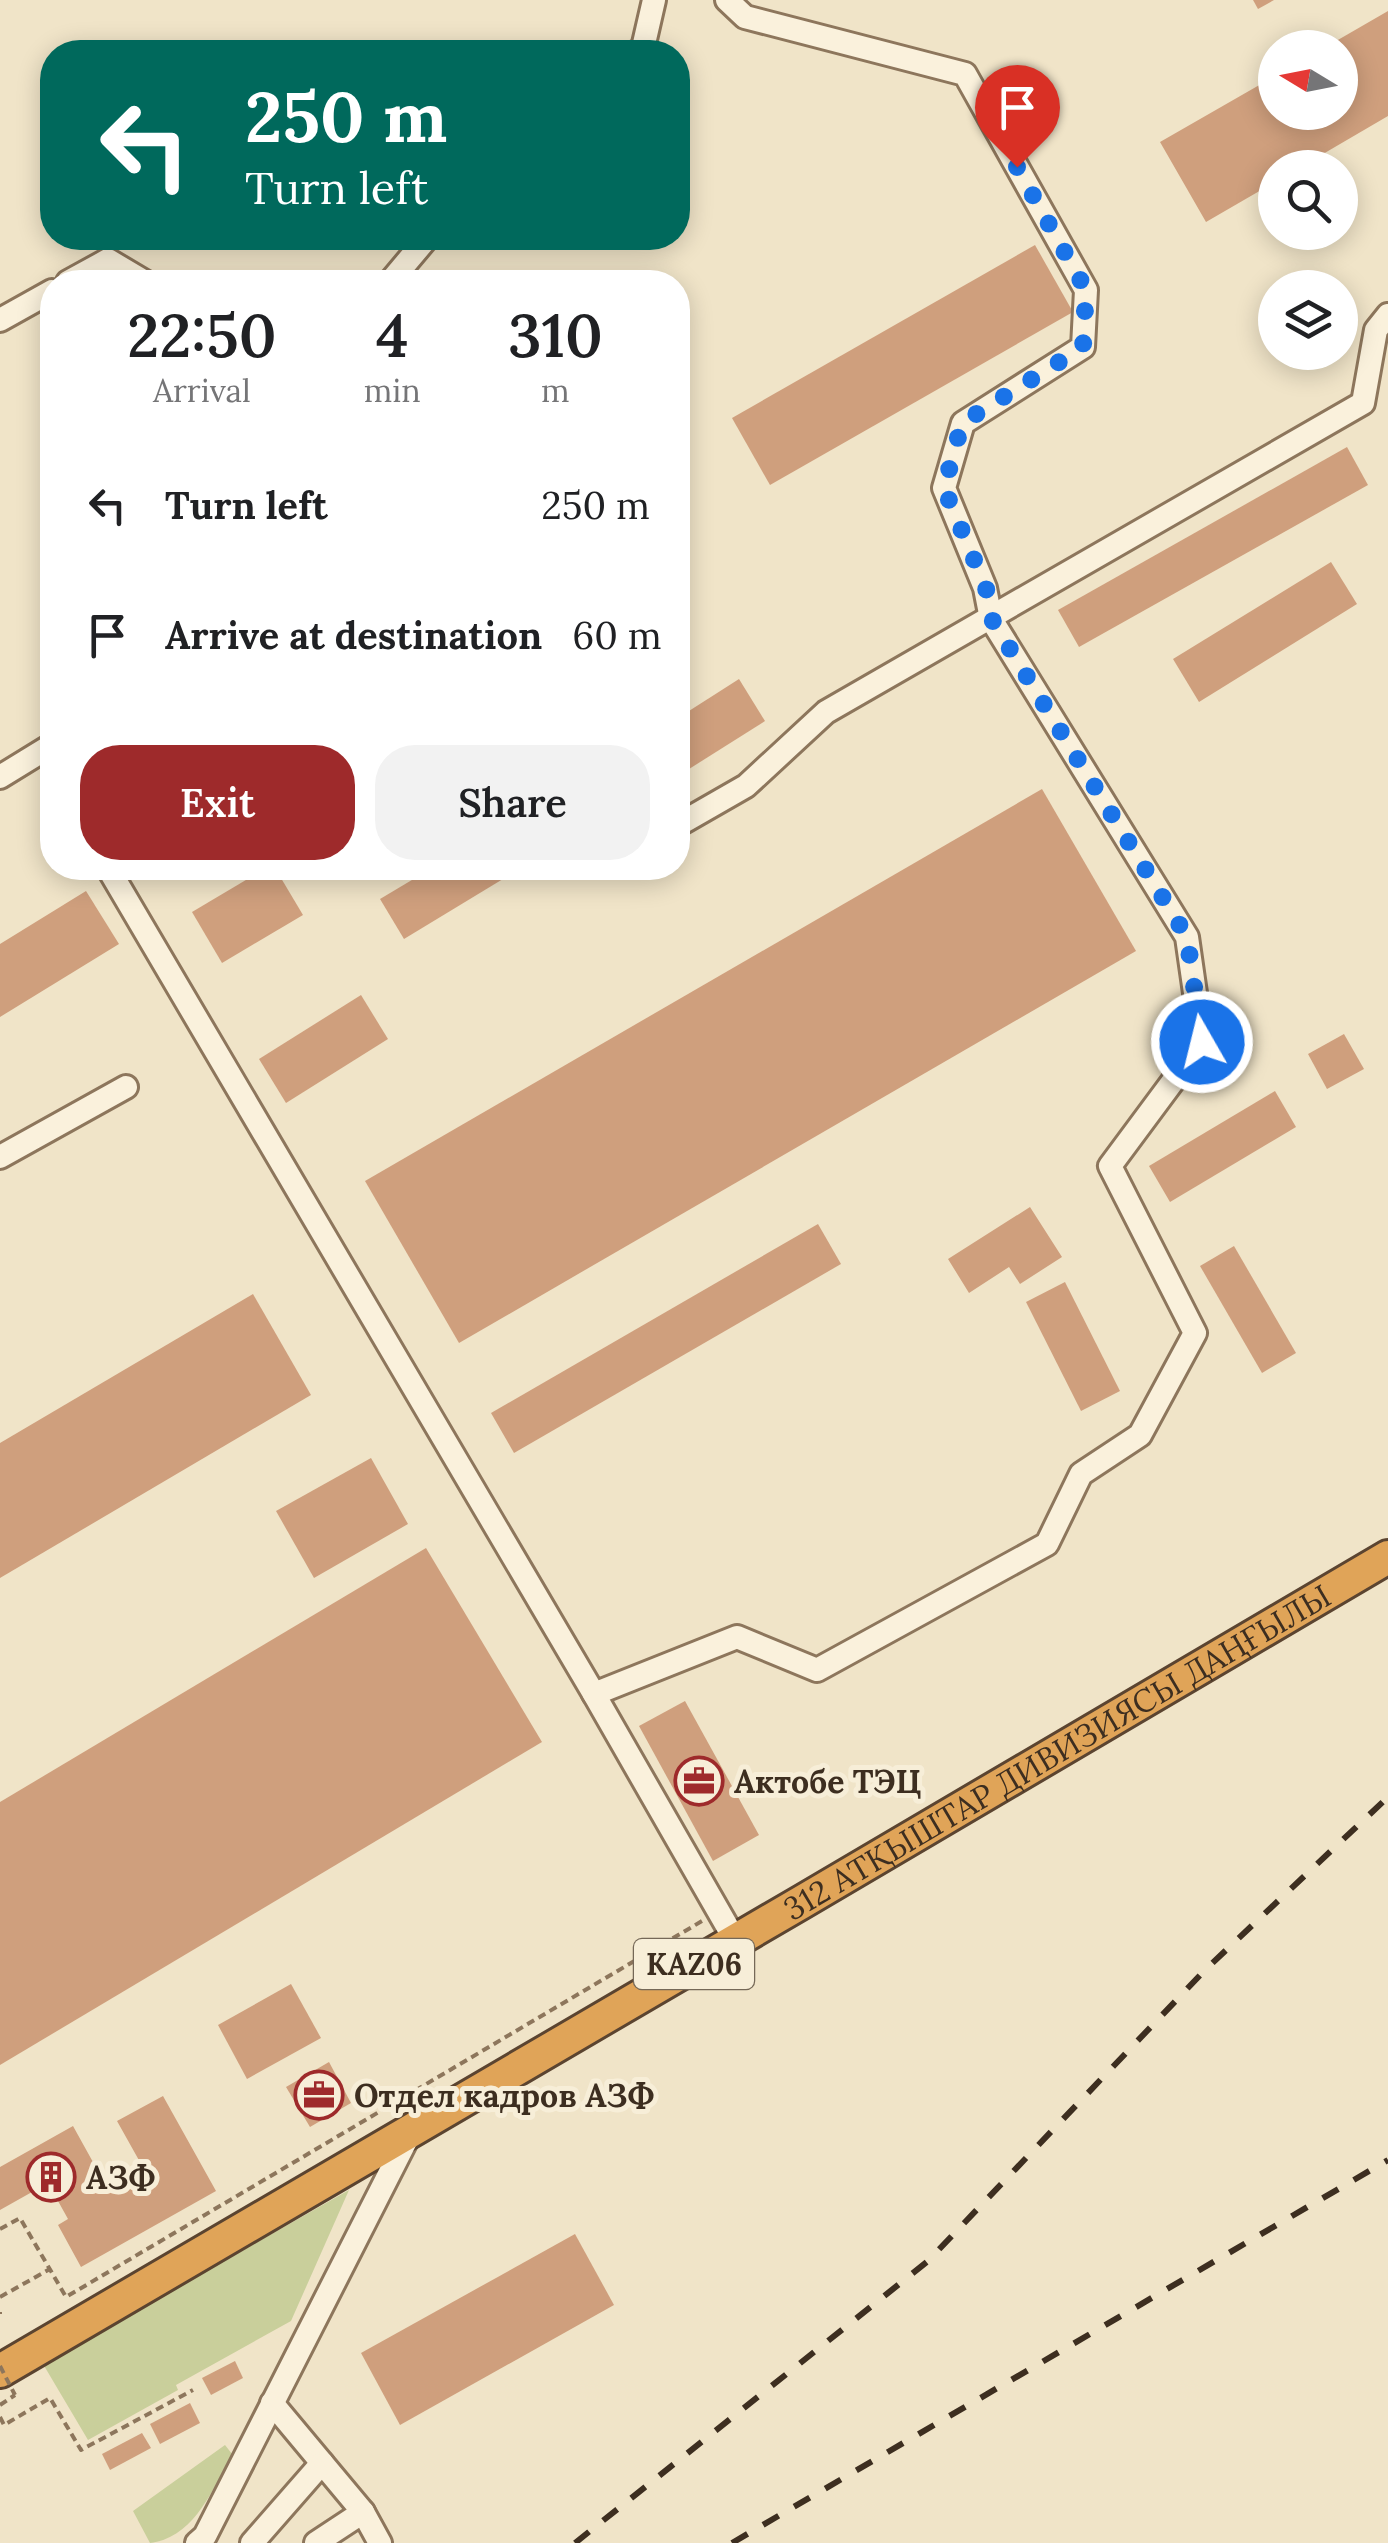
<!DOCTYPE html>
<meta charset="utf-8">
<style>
:root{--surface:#fff;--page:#f2f2f2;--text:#202124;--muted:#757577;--accent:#9e2a2b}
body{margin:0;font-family:Lora,serif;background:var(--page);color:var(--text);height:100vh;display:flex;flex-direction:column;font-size:38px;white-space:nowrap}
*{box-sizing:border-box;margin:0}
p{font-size:32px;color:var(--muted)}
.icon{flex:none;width:55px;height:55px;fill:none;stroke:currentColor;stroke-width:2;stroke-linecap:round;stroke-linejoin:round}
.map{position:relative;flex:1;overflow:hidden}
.panel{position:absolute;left:40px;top:270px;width:650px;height:610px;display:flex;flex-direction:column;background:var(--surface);border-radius:40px;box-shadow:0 5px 25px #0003}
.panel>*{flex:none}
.top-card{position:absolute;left:40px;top:40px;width:650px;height:210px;border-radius:40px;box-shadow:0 5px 25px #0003;background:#00695c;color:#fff;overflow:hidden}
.needle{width:65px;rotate:280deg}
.tools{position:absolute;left:1258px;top:30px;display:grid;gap:20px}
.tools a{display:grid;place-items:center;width:100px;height:100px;border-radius:50%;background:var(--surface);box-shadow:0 5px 25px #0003;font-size:50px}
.pin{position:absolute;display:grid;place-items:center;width:85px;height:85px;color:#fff;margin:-102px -42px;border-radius:50% 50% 50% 0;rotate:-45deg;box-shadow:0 0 10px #0007}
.pin .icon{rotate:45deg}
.me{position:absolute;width:110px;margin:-55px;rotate:352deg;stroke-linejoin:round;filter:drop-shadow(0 0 8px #0008)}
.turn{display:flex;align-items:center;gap:35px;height:210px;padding:0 40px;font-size:45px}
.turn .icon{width:130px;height:130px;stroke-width:2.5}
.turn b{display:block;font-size:70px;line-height:85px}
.eta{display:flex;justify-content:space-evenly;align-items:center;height:170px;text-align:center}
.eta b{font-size:60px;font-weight:600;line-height:70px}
.button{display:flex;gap:20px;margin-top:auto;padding:20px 40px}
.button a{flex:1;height:115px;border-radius:40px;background:var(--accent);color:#fff;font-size:40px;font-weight:600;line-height:115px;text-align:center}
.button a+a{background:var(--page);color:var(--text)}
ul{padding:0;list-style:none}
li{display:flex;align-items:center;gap:30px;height:130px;padding:0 40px}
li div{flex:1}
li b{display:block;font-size:38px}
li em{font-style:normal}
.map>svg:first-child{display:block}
.green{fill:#c9cf9b}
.building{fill:#cf9f7d}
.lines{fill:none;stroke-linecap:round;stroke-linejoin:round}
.minor-casing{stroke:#8d765c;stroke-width:28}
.highway-casing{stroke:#5b4430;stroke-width:38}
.path{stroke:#8d765c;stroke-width:4;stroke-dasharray:8 5;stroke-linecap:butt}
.minor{stroke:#faf1dc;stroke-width:22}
.highway{stroke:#e0a458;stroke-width:32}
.rail{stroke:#3d2e20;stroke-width:6;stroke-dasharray:18 18;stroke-linecap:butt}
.path-bridge{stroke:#8d765c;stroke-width:4;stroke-dasharray:8 5;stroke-linecap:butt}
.route{stroke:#1a73e8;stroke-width:18;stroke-dasharray:0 32.4}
.labels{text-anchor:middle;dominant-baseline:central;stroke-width:10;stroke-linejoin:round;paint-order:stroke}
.shield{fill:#f7eed8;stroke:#756857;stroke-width:2.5}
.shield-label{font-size:30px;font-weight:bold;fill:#3d2e20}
.street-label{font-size:32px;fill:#3d2e20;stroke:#f7eed8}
.poi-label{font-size:32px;font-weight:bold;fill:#3d2e20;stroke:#f7eed8;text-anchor:start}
</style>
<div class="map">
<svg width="1388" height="2543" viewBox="0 0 1388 2543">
<rect width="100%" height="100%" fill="#f0e4c8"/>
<!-- green -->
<g class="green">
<polygon points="349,2190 291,2321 176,2385 178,2390 88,2440 43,2364"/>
<path d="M225,2445L232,2454C213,2489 194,2538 150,2543L133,2511Z"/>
</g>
<!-- building -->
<g class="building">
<polygon points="1253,0 1274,0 1258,9"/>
<polygon points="1388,11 1388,116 1299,168 1275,168 1275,182 1206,222 1160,142 1275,76 1275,112 1340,112 1340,48 1324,48"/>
<polygon points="1035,245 1073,312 770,485 732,418"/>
<polygon points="1347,447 1368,485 1079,647 1058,610"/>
<polygon points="1331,562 1357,604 1199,702 1173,659"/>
<polygon points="739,679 765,721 678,776 678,718"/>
<polygon points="1042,789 1136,951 459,1343 365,1181"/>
<polygon points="266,868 275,868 303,915 222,963 192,912"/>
<polygon points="432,868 521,868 404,939 380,899"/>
<polygon points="86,891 119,944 0,1017 0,944"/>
<polygon points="361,995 388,1039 286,1103 259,1059"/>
<polygon points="1344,1034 1364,1069 1327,1089 1308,1054"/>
<polygon points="1275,1091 1296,1127 1170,1202 1149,1166"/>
<polygon points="1030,1207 1062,1257 1020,1284 1009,1267 969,1293 948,1259"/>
<polygon points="818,1224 841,1264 514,1453 491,1413"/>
<polygon points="1234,1246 1296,1353 1262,1373 1200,1266"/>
<polygon points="1065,1282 1120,1391 1081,1411 1026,1302"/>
<polygon points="253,1294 311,1395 0,1578 0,1443"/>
<polygon points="371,1458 408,1524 314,1578 276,1511"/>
<polygon points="426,1548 542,1742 0,2065 0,1802"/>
<polygon points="685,1701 759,1835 713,1861 639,1726"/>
<polygon points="291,1984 321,2038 247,2079 218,2025"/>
<polygon points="329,2062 351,2103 310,2127 286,2087"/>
<polygon points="163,2096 216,2191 81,2267 58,2225 68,2219 48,2183 0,2210 0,2167 73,2126 109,2191 145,2171 117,2121"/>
<polygon points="575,2234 614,2305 400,2425 361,2353"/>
<polygon points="235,2361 243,2378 211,2395 202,2378"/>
<polygon points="190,2403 200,2423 160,2444 150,2424"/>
<polygon points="142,2433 151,2448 110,2470 102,2454"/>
</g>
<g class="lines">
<!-- minor casing -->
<g class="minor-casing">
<g id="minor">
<polyline points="637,52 643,48 654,0"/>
<polyline points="68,282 108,260 145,282"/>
<polyline points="390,282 427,238"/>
<polyline points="0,320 52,291"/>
<polyline points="0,777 52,745"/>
<polyline points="678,825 746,786 826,712 1363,403 1376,330 1388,315"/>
<polyline points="108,868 594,1694 735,1940"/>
<polyline points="0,1157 126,1087"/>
<polyline points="594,1694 737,1637 817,1670 1047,1544 1081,1474 1140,1435 1195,1333 1110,1166 1202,1042 1187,937 991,619 985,588 944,488 963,423 1083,347 1086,290 965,74 745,17 727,0"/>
<polyline points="272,2403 363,2512 380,2543"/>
<polyline points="197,2543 205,2536 409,2135"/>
<polyline points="252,2543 322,2463"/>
<polyline points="316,2543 363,2512"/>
</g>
</g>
<!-- highway casing -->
<g class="highway-casing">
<g id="highway">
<path id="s1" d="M0,2371C465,2103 925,1828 1388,1557"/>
</g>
</g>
<!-- path -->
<g class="path">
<polyline points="0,2229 20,2218 66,2297 702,1921"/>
<polyline points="0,2297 50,2269"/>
<polyline points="0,2312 0,2314"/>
<polyline points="0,2405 15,2395"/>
<polyline points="0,2417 4,2425 50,2398 81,2450 193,2390"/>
</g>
<!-- minor -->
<use href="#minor" class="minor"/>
<!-- highway -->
<use href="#highway" class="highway"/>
<!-- rail -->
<g class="rail">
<polyline points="575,2543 928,2261 1205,1970 1388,1797"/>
<polyline points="732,2543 1388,2160"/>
</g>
<!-- path-bridge -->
<polyline class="path-bridge" points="0,2366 15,2395"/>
</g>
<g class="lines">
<!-- route -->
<polyline class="route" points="1017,167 1086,290 1083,347 962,423 944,488 986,588 991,618 1187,937 1202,1042"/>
</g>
<!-- icons -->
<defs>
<g id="office-ring" transform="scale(2.5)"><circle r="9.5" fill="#f7eed8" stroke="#9e2a2b" stroke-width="1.5"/><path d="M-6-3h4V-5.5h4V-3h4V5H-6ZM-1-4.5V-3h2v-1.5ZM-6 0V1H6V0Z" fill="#9e2a2b"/></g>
<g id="building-ring" transform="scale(2.5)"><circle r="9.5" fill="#f7eed8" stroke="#9e2a2b" stroke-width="1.5"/><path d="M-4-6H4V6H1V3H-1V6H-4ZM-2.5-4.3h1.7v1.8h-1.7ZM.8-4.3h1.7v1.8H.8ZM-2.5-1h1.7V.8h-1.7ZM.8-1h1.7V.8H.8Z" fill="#9e2a2b"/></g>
</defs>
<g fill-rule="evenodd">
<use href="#office-ring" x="699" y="1781"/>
<use href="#office-ring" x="319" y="2095"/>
<use href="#building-ring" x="51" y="2177"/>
</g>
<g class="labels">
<!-- shield labels -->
<rect class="shield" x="634" y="1939" width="120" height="50" rx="8"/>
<g class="shield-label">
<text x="694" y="1964">KАZ06</text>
</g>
<!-- street labels -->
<g class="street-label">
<text stroke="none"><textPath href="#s1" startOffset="1225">312 АТҚЫШТАР ДИВИЗИЯСЫ ДАҢҒЫЛЫ</textPath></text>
</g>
<!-- poi labels -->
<g class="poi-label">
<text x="734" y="1781">Актобе ТЭЦ</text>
<text x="354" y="2095">Отдел кадров АЗФ</text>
<text x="86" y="2177">АЗФ</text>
</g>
</g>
</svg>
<div class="tools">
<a><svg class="needle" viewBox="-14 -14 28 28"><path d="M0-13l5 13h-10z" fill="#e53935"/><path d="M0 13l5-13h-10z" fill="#757577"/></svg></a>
<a><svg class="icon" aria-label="search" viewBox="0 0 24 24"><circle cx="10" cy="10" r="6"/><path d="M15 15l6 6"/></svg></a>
<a><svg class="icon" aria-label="layers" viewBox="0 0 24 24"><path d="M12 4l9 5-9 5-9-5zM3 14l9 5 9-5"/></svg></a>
</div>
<div class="pin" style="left:1017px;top:167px;background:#d93025"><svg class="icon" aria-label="arrive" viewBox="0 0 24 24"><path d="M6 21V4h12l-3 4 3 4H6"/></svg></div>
<svg class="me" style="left:1202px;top:1042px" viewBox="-20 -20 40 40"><circle r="17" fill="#1a73e8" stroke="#fff" stroke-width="3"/><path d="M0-11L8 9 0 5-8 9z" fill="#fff"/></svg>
<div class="top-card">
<div class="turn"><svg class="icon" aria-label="left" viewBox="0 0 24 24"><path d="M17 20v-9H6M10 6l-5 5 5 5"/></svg><div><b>250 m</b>Turn left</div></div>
</div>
<section class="panel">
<div class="eta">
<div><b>22:50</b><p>Arrival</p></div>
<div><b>4</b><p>min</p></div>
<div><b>310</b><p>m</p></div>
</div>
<ul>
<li><svg class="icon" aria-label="left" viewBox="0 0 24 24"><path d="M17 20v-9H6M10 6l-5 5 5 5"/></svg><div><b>Turn left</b></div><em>250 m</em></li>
<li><svg class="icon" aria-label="arrive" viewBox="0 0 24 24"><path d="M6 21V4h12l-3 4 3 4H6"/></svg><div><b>Arrive at destination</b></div><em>60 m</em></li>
</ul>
<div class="button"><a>Exit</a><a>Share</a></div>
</section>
</div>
